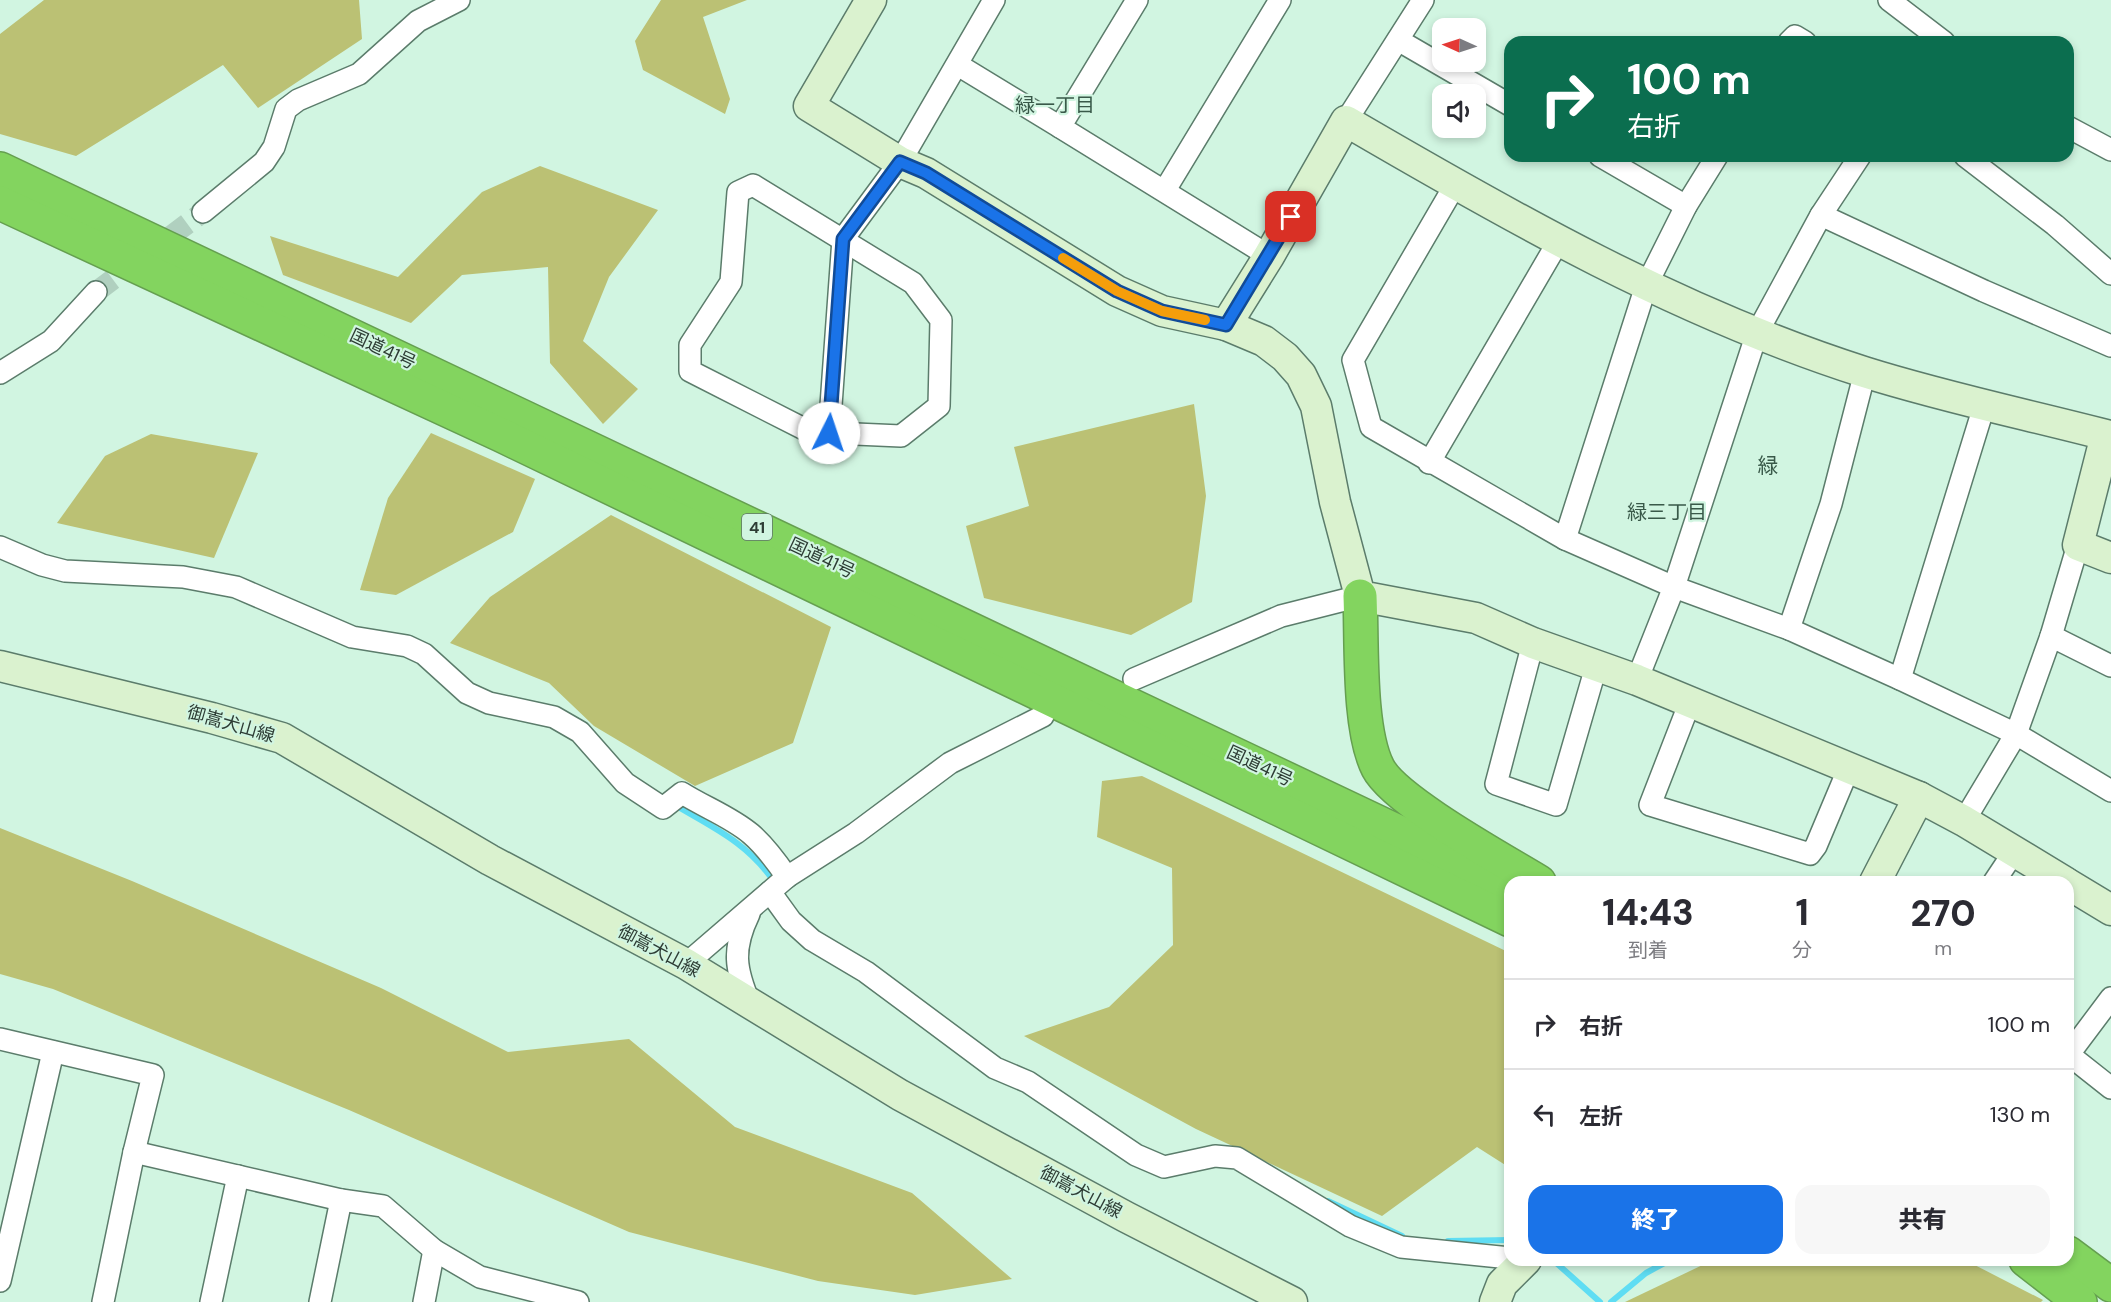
<!DOCTYPE html>
<html lang="ja">
<meta charset="utf-8">
<style>
:root{--surface:#fff;--page:#f7f7f7;--text:#2b2b33;--muted:#7c7c81;--line:#e1e1e2;--accent:#1a73e8}
body{margin:0;font-family:"DM Sans","Noto Sans JP",sans-serif;background:var(--page);color:var(--text);height:100vh;display:flex;flex-direction:column;font-size:22px;white-space:nowrap}
*{box-sizing:border-box;margin:0}
p{font-size:20px;color:var(--muted)}
.icon{flex:none;width:33px;height:33px;fill:none;stroke:currentColor;stroke-width:2;stroke-linecap:round;stroke-linejoin:round}
.map{position:relative;flex:1;overflow:hidden}
.panel{position:absolute;left:1504px;top:876px;width:570px;height:390px;display:flex;flex-direction:column;background:var(--surface);border-radius:18px;box-shadow:0 3px 9px #0003}
.panel>*{flex:none}
.hud{position:absolute;left:1504px;top:36px;width:570px;height:126px;border-radius:18px;box-shadow:0 3px 9px #0003;background:#0b6e4f;color:#fff;overflow:hidden}
.needle{width:39px;rotate:273deg}
.buttons{position:absolute;left:1432px;top:18px;display:grid;gap:12px}
.buttons a{display:grid;place-items:center;width:54px;height:54px;border-radius:12px;background:var(--surface);box-shadow:0 3px 9px #0003;font-size:30px}
.pin{position:absolute;display:grid;place-items:center;width:51px;height:51px;color:#fff;margin:-26px;border-radius:12px;box-shadow:0 3px 9px #0006}
.me{position:absolute;width:66px;margin:-33px;rotate:4deg;stroke-linejoin:round;filter:drop-shadow(0 0 4px #0008)}
.turn{display:flex;align-items:center;gap:21px;height:126px;padding:0 24px;font-size:27px}
.turn .icon{width:78px;height:78px;stroke-width:2.5}
.turn b{display:block;font-size:42px;line-height:51px}
.eta{display:flex;justify-content:space-evenly;align-items:center;height:102px;text-align:center}
.eta b{font-size:36px;font-weight:800;line-height:42px}
.cta{display:flex;gap:12px;margin-top:auto;padding:12px 24px}
.cta a{flex:1;height:69px;border-radius:18px;background:var(--accent);color:#fff;font-size:24px;font-weight:800;line-height:69px;text-align:center}
.cta a+a{background:var(--page);color:var(--text)}
ul{padding:0;list-style:none}
li{display:flex;align-items:center;gap:18px;height:90px;padding:0 24px;border-top:2px solid var(--line)}
li div{flex:1}
li b{display:block;font-size:22px}
li em{font-style:normal}
.map>svg:first-child{display:block}
.green{fill:#bbc174}
.lines{fill:none;stroke-linecap:round;stroke-linejoin:round}
.stream{stroke:#5fddf3;stroke-width:6}
.street-tunnel{stroke:#b0d0bf;stroke-width:21;stroke-dasharray:21 10;stroke-linecap:butt}
.street-casing{stroke:#5b7c6b;stroke-width:24}
.secondary-casing{stroke:#5b7c6b;stroke-width:33}
.highway-casing{stroke:#659f50;stroke-width:36}
.street{stroke:#fff;stroke-width:21}
.secondary{stroke:#daf2cf;stroke-width:30}
.highway{stroke:#83d45f;stroke-width:33}
.route-casing{stroke:#114b97;stroke-width:15}
.route{stroke:#1a73e8;stroke-width:10}
.slow{stroke:#f59e0b;stroke-width:10}
.labels{text-anchor:middle;dominant-baseline:central;stroke-width:4.5;stroke-linejoin:round;paint-order:stroke}
.shield{fill:#d1f5e1;stroke:#5f7469;stroke-width:1.5}
.shield-label{font-size:16px;font-weight:bold;fill:#2e3d35}
.street-label{font-size:18px;fill:#2e3d35;stroke:#d1f5e1}
.neighbourhood-label{font-size:20px;fill:#395949;stroke:#d1f5e1}
.quarter-label{font-size:21px;fill:#395949;stroke:#d1f5e1}
</style>
<div class="map">
<svg width="2111" height="1302" viewBox="0 0 2111 1302">
<rect width="100%" height="100%" fill="#d1f5e1"/>
<!-- green -->
<g class="green">
<polygon points="44,0 359,0 362,39 258,108 223,65 76,156 0,134 0,34"/>
<polygon points="661,0 747,0 703,17 730,99 725,114 643,70 635,41"/>
<polygon points="540,166 658,210 609,277 583,341 638,389 603,424 550,363 548,267 462,275 411,323 283,275 270,236 398,277 482,192"/>
<polygon points="1194,404 1206,496 1192,602 1131,635 984,598 966,526 1029,506 1014,447"/>
<polygon points="431,433 535,479 513,532 396,595 360,590 388,498"/>
<polygon points="151,434 258,453 214,558 57,523 105,456"/>
<polygon points="611,515 831,627 793,743 695,786 594,726 549,683 450,643 490,597"/>
<polygon points="1142,776 1510,953 1510,1168 1477,1147 1382,1216 1196,1129 1024,1036 1109,1007 1173,945 1172,868 1097,837 1102,781"/>
<polygon points="0,828 132,881 381,988 508,1052 629,1039 735,1127 912,1193 1012,1279 915,1295 818,1281 629,1232 349,1110 53,989 0,974"/>
<polygon points="1713,1260 1965,1260 2043,1300 2041,1302 1625,1302"/>
</g>
<g class="lines">
<!-- stream -->
<g class="stream">
<path d="M673,804C714,828 748,843 775,883"/>
<polyline points="1328,1201 1402,1236"/>
<polyline points="1448,1241 1510,1240"/>
<polyline points="1553,1260 1600,1302"/>
<polyline points="1611,1302 1646,1273 1670,1260"/>
</g>
<!-- street-tunnel -->
<polyline class="street-tunnel" points="96,292 203,212"/>
<!-- street casing -->
<g class="street-casing">
<g id="street">
<polyline points="1137,0 1060,127 1269,256"/>
<polyline points="1889,0 1944,42"/>
<polyline points="1398,40 1510,105"/>
<polyline points="1789,42 1795,36 1805,42"/>
<polyline points="958,65 1060,127"/>
<polyline points="1346,121 1423,0"/>
<polyline points="2068,127 2111,150"/>
<polyline points="1600,156 1686,206"/>
<polyline points="1860,156 1821,215 1984,291 2111,346"/>
<polyline points="1965,156 2055,225 2111,274"/>
<polygon points="753,185 913,283 941,320 939,406 901,436 810,432 690,371 690,345 731,282 738,192"/>
<polyline points="1455,185 1353,360 1371,427 1565,539 1674,587 1789,629 1900,679 2016,734 2111,791"/>
<polyline points="1165,190 1280,0"/>
<polyline points="203,212 264,162 274,147 286,109 298,100 359,74 418,21 459,0"/>
<polyline points="0,373 51,341 96,292"/>
<polyline points="829,433 843,239 900,162 994,0"/>
<polyline points="1429,463 1558,242"/>
<polyline points="1565,539 1646,286 1686,206 1717,156"/>
<path d="M0,547L42,565L65,571L183,577L236,587L352,637L407,646L424,654L467,693L489,703L554,717L580,732L625,783L663,808L682,793C704,807 731,817 751,834C765,846 776,861 787,877"/>
<polyline points="1789,629 1831,504 1865,372"/>
<polyline points="2051,636 2111,666"/>
<polyline points="1533,643 1496,784 1556,805 1596,667"/>
<polyline points="1134,679 1281,616 1360,596"/>
<polyline points="1900,679 1985,403"/>
<polyline points="1637,680 1674,587 1757,333 1821,215"/>
<polyline points="1690,702 1650,805 1810,854 1816,846 1848,770"/>
<polyline points="1964,821 2016,734 2051,636 2078,545"/>
<polyline points="1994,882 2014,852"/>
<polyline points="770,892 791,921 812,940 866,972 995,1068 1028,1082 1136,1155 1164,1167 1215,1156 1237,1158 1350,1226 1401,1247 1510,1258"/>
<path d="M749,914C732,949 735,969 750,1004"/>
<polyline points="686,964 787,877 856,833 950,763 1043,716"/>
<polyline points="0,1039 153,1075 134,1152 103,1302"/>
<polyline points="2068,1054 2111,1088"/>
<polyline points="2069,1054 2111,998"/>
<polyline points="134,1152 341,1200 383,1206 434,1250 480,1277 578,1302"/>
<polyline points="0,1281 53,1052"/>
<polyline points="211,1302 238,1176"/>
<polyline points="320,1302 341,1200"/>
<polyline points="424,1302 434,1250"/>
</g>
</g>
<!-- secondary casing -->
<g class="secondary-casing">
<g id="secondary">
<polyline points="871,0 809,106 900,162 926,173 1117,291 1162,311 1226,325 1264,341 1285,357 1301,375 1316,406 1335,502 1360,596 1476,618 1533,643 1637,680 1919,797 1964,821 2065,882"/>
<path d="M1226,325L1269,256L1346,121C1512,218 1679,313 1864,372C1943,397 2025,414 2106,435L2078,545L2111,558"/>
<polyline points="0,666 212,718 282,738 490,860 686,964 900,1095 1126,1217 1292,1302"/>
<polyline points="1875,882 1919,797"/>
<polyline points="2068,884 2111,910"/>
<polyline points="1495,1302 1502,1284 1526,1260"/>
</g>
</g>
<!-- highway casing -->
<g class="highway-casing">
<g id="highway">
<polyline points="0,169 1449,856 1510,889"/>
<polyline points="0,203 501,435 1510,920"/>
<path d="M1360,596C1362,642 1358,729 1378,768C1395,801 1503,860 1539,882"/>
<polyline points="2068,1253 2111,1285"/>
<polyline points="2026,1260 2080,1302"/>
</g>
</g>
<!-- street -->
<use href="#street" class="street"/>
<!-- secondary -->
<use href="#secondary" class="secondary"/>
<!-- highway -->
<use href="#highway" class="highway"/>
</g>
<g class="lines">
<!-- route casing -->
<g class="route-casing">
<polyline id="route" points="829,433 843,239 900,162 926,173 1117,291 1162,311 1226,325 1291,217"/>
</g>
<!-- route -->
<use href="#route" class="route"/>
<!-- slow -->
<polyline class="slow" points="1063,258 1117,291 1162,311 1205,320"/>
</g>
<g class="labels">
<!-- shield labels -->
<rect class="shield" x="742" y="514" width="30" height="26" rx="4.5"/>
<g class="shield-label">
<text x="757" y="527">41</text>
</g>
<!-- street labels -->
<g class="street-label">
<text transform="translate(383 349) rotate(25)">国道41号</text>
<text transform="translate(822 558) rotate(25)">国道41号</text>
<text transform="translate(231 724) rotate(16)">御嵩犬山線</text>
<text transform="translate(1260 766) rotate(25)">国道41号</text>
<text transform="translate(659 951) rotate(28)">御嵩犬山線</text>
<text transform="translate(1081 1192) rotate(28)">御嵩犬山線</text>
</g>
<!-- neighbourhood labels -->
<g class="neighbourhood-label">
<text x="1055" y="105">緑一丁目</text>
<text x="1667" y="512">緑三丁目</text>
</g>
<!-- quarter labels -->
<g class="quarter-label">
<text x="1768" y="466">緑</text>
</g>
</g>
</svg>
<div class="buttons">
<a><svg class="needle" viewBox="-14 -14 28 28"><path d="M0-13l5 13h-10z" fill="#e53935"/><path d="M0 13l5-13h-10z" fill="#7c7c81"/></svg></a>
<a><svg class="icon" aria-label="sound" viewBox="0 0 24 24"><path d="M4 9h4l5-4v14l-5-4H4zM17 9q2 3 0 6"/></svg></a>
</div>
<div class="pin" style="left:1291px;top:217px;background:#d93025"><svg class="icon" aria-label="arrive" viewBox="0 0 24 24"><path d="M6 21V4h12l-3 4 3 4H6"/></svg></div>
<svg class="me" style="left:829px;top:433px" viewBox="-20 -20 40 40"><circle r="19" fill="#fff"/><path d="M0-13L10 11 0 6-10 11z" fill="#1a73e8"/></svg>
<div class="hud">
<div class="turn"><svg class="icon" aria-label="right" viewBox="0 0 24 24"><path d="M7 20v-9h11M14 6l5 5-5 5"/></svg><div><b>100 m</b>右折</div></div>
</div>
<section class="panel">
<div class="eta">
<div><b>14:43</b><p>到着</p></div>
<div><b>1</b><p>分</p></div>
<div><b>270</b><p>m</p></div>
</div>
<ul>
<li><svg class="icon" aria-label="right" viewBox="0 0 24 24"><path d="M7 20v-9h11M14 6l5 5-5 5"/></svg><div><b>右折</b></div><em>100 m</em></li>
<li><svg class="icon" aria-label="left" viewBox="0 0 24 24"><path d="M17 20v-9H6M10 6l-5 5 5 5"/></svg><div><b>左折</b></div><em>130 m</em></li>
</ul>
<div class="cta"><a>終了</a><a>共有</a></div>
</section>
</div>
